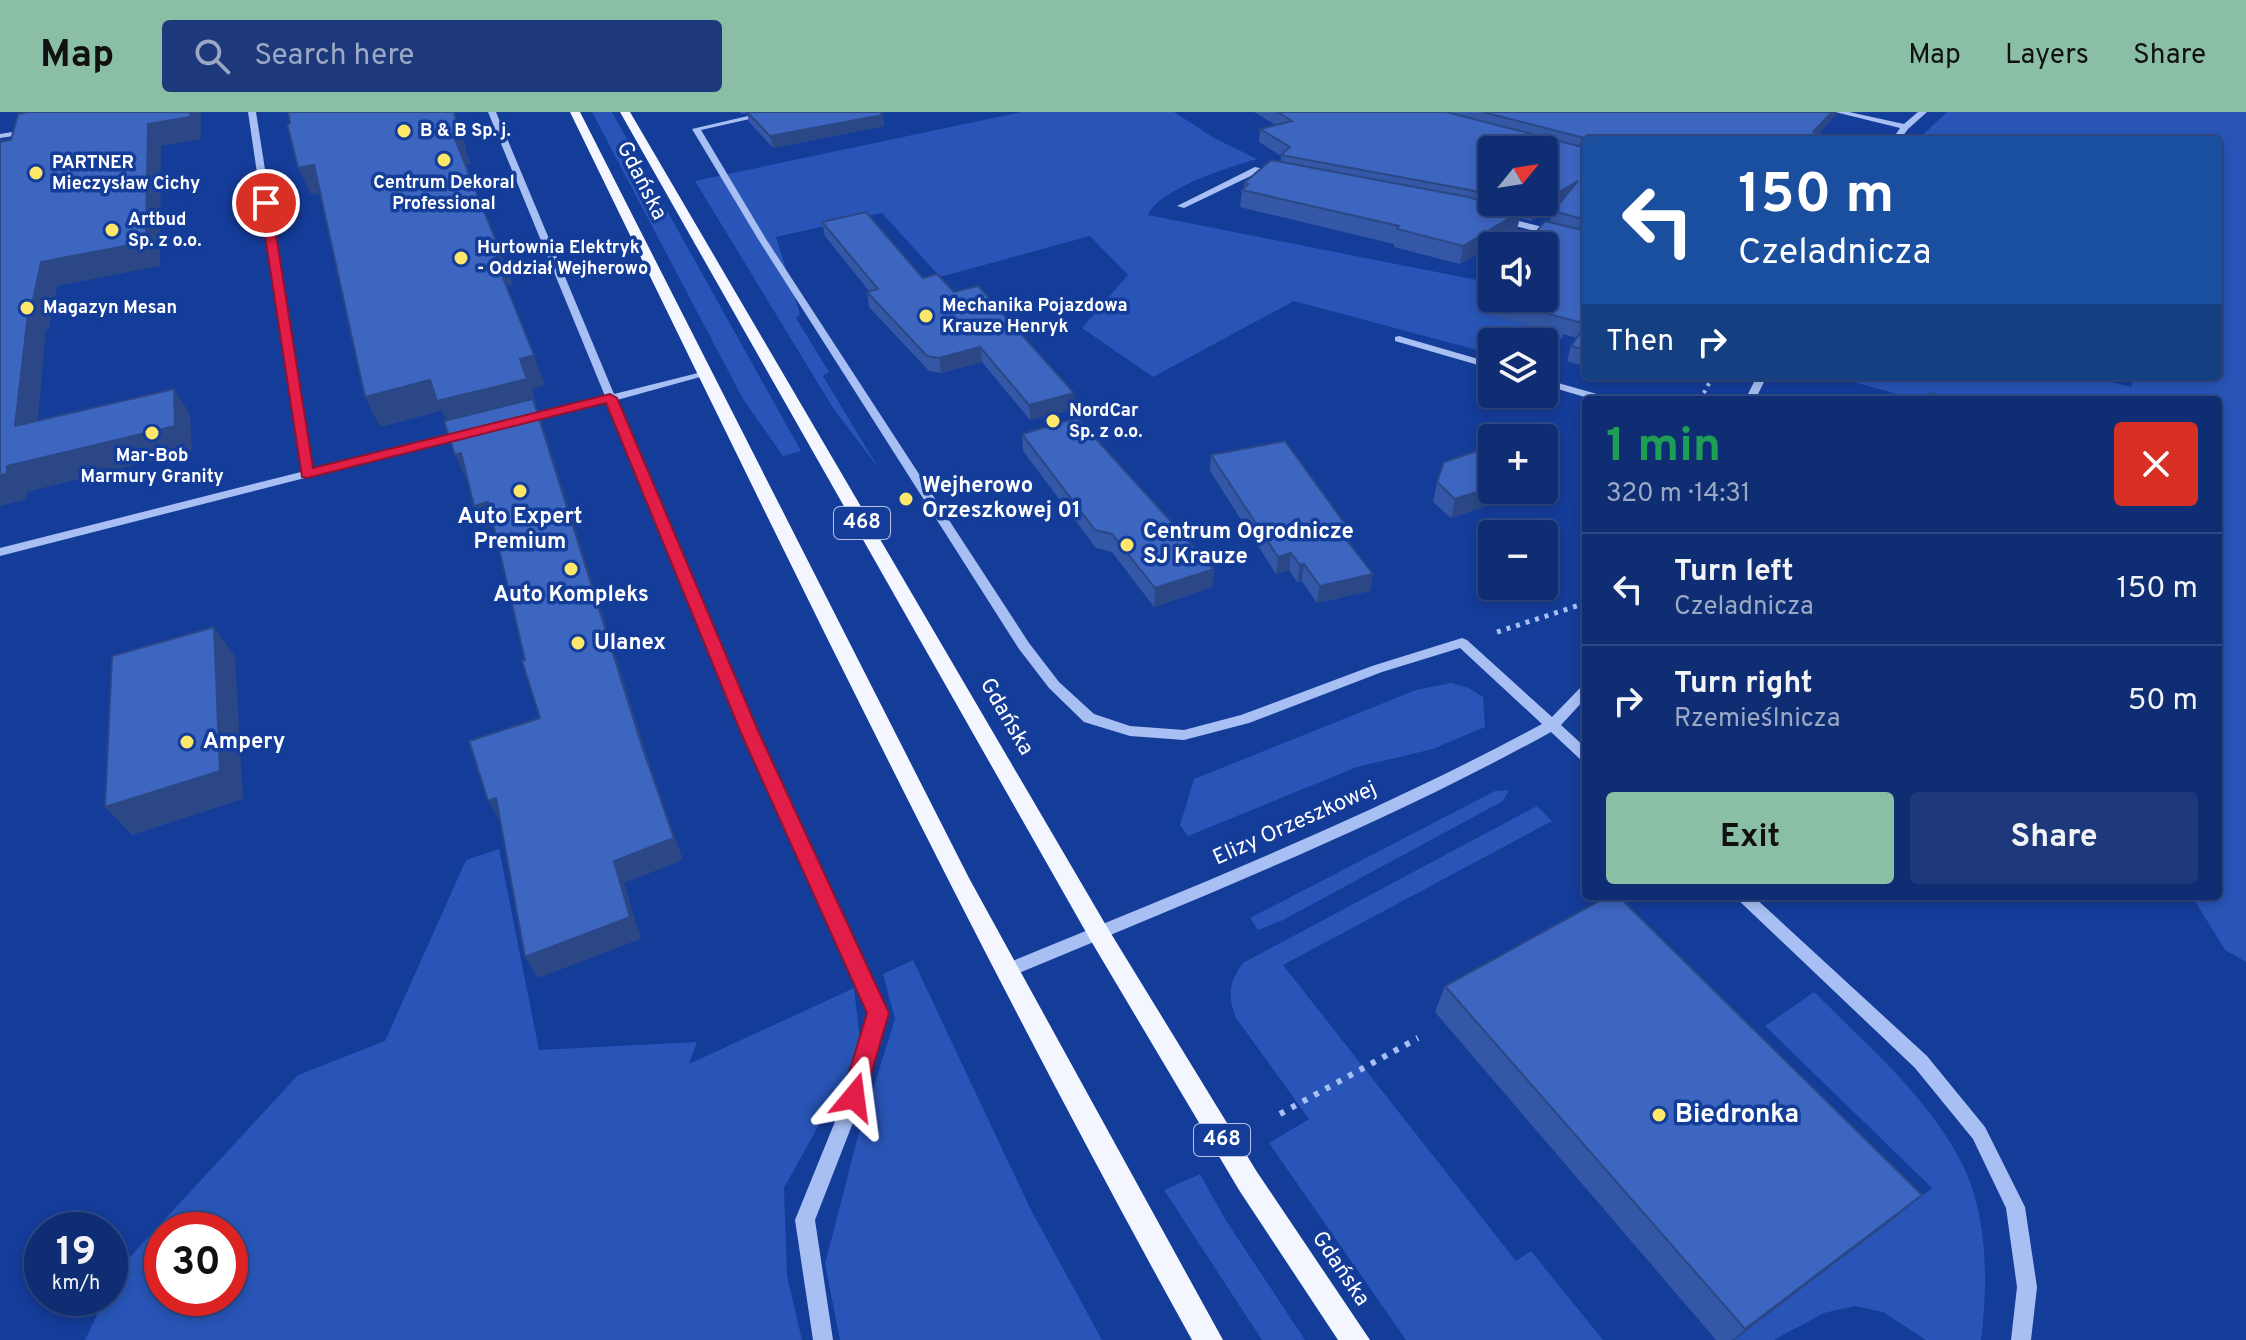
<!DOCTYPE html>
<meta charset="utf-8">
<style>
:root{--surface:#0f2d73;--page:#1d397b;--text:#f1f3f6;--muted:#9ba8c4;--line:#2f4985;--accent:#8abfa5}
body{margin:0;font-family:Overpass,sans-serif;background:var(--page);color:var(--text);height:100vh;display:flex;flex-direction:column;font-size:30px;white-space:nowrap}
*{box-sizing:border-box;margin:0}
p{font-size:26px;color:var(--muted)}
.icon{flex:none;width:44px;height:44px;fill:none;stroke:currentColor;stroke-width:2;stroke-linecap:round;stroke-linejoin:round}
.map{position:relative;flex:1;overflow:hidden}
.details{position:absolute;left:1582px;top:284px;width:640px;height:504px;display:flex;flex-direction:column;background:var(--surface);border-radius:8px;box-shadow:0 4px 12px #0003,0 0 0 2px var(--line)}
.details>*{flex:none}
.guide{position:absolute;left:1582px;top:24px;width:640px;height:244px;border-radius:8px;box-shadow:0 4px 12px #0003,0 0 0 2px var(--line);background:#1a4fa0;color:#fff;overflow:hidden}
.needle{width:52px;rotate:60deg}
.fabs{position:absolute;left:1478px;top:24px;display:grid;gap:16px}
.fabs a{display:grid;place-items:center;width:80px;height:80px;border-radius:8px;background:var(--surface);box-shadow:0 4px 12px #0003,0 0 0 2px var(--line);font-size:40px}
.speed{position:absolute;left:24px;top:1100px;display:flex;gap:16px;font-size:40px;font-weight:700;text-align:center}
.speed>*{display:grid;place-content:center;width:104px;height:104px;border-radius:50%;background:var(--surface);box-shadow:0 4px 12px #0003,0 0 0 2px var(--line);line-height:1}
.speed small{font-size:20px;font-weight:400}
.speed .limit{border:12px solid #d22;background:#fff;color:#111}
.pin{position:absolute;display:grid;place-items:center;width:68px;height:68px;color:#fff;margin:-34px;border:4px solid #fff;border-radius:50%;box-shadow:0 2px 8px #0007}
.me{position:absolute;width:88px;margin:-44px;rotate:16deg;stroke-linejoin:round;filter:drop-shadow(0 0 6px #0008)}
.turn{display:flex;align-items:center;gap:28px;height:168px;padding:0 24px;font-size:36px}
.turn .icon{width:104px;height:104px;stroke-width:2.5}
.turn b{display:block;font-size:56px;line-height:68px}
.then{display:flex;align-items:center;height:76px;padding:0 24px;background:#0003;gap:16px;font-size:30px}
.round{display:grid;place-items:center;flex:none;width:84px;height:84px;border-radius:8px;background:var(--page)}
.summary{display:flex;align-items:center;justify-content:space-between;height:136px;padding:0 24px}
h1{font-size:48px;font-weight:700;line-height:60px;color:#1e9e55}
.button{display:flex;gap:16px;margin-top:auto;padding:16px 24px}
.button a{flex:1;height:92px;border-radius:8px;background:var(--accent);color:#111;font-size:32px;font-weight:700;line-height:92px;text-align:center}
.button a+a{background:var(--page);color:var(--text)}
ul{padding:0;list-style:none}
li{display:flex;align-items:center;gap:24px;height:112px;padding:0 24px;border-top:2px solid var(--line)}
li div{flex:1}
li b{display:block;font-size:30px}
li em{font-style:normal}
header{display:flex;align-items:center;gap:48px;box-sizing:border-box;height:112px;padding:0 40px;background:var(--accent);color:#111}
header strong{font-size:38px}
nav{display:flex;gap:44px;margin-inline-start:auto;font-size:28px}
.search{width:560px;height:72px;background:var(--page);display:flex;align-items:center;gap:20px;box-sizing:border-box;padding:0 28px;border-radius:8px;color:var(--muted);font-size:30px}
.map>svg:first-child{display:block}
.green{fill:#2855b7;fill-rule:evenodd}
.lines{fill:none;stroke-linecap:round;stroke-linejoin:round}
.path-far2{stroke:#a8bff3;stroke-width:4;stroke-dasharray:3 5;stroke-linecap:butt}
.path-far1{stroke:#a8bff3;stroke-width:5;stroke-dasharray:4 6;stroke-linecap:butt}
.path{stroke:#a8bff3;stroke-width:6;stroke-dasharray:5 8;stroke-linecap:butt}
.minor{fill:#a8bff3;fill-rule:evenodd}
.major{fill:#f3f6ff;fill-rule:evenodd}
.wall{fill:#3458a5;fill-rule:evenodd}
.shaded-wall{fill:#2b4786}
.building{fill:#3d66c0;stroke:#2b4786;stroke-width:2}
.route{fill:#e11d48;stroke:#92132f;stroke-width:2}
.poi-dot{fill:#ffe869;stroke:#143c99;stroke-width:3}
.labels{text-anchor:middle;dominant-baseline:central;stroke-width:7;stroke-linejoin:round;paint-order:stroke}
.far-poi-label{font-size:18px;font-weight:bold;fill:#fff;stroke:#143c99;text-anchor:start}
.shield{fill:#143c99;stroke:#b8c4e0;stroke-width:2}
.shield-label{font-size:20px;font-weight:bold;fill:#fff}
.street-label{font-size:22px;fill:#fff;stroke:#143c99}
.poi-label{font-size:22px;font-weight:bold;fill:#fff;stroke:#143c99;text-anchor:start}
.near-poi-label{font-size:26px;font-weight:bold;fill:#fff;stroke:#143c99;text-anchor:start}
</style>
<header>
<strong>Map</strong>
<div class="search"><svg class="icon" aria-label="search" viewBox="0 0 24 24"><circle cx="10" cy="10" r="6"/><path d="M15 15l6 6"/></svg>Search here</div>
<nav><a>Map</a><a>Layers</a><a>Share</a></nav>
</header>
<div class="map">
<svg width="2246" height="1228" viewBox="0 0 2246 1228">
<rect width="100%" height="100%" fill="#143c99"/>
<!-- green -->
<g class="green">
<polygon points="592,0 612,0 801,339 783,344 743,287"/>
<path d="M1021,0H1174L1214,26L1257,47C1227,56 1161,76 1148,103L1492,171V186L1584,189L1544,255V230H1492V242L1294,189L1153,265L1082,216L1128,163L1090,124L940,165L882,101L776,125L800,202L796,206L829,260L823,264L879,357L833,296L695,69Z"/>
<polygon points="1947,0 2246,0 2246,850 2225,838 2192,784 2218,784 2218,288 1918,288 1833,264 2088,264 2131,275 2135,264 2218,264 2218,28 1917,28"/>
<polygon points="1451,571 1469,576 1483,585 1485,615 1433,637 1357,655 1188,724 1180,713 1194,667 1416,578"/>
<polygon points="1509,678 1503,689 1283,808 1258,818 1250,806 1495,679"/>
<path d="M1537,694L1552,709L1283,853L1516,1149L1531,1139L1603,1228H1406L1269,1031L1309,1007L1236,906C1227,884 1229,870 1243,851Z"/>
<path d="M499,737L539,938L697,930L689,952L854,876L860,928L846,964L784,1076L787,1164L802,1228H85L105,1186H110V1174L117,1159L298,963L385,929L466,748ZM230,1118V1186H162V1118Z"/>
<polygon points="913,848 1031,1098 1102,1228 840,1228 825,1152 857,1028 895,907 883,862"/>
<path d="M1814,880C1866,932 1934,990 1965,1058C1988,1108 1988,1174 1981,1228H1926L1883,1200L1855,1194L1824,1201L1774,1228H1734L1932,1076L1765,914Z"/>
<polygon points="1200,1062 1225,1107 1305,1228 1262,1228 1164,1078"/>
</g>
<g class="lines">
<!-- path-far2 -->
<polyline class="path-far2" points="1700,288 1713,264"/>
<!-- path-far1 -->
<polyline class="path-far1" points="1497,520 1586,491"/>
<!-- path -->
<polyline class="path" points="1280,1002 1418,926"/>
<!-- minor -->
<g class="minor">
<polygon points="248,0 256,0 312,357 465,319 470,322 469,324 0,444 0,436 301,360"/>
<polygon points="488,0 496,0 614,282 706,259 711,262 617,288 757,621 887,901 863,985 815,1108 833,1228 813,1228 795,1108 845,985 869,901 743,621 607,290 524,311 519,308 520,306 605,284"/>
<path d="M765,0H780L701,18L766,127L1029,531L1059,570L1094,602L1130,614L1184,618L1241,603L1372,554L1462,526L1467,528L1552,605L1581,575L1586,573V586L1561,613L1586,636V649L1581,648L1551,620C1379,715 1193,788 1012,864L1006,866L1000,864L998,859L1000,854C1183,779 1368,706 1542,612L1460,536L1382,560L1249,611L1184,628L1130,624L1084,610L1049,576L1019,537L758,127L692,17Z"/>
<polygon points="1835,0 1849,0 1904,12 1918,0 1927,0 1908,17 1900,28 1892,28 1900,16"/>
<polygon points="31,17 35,19 34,21 0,26 0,22"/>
<polygon points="1255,55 1283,61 1279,63 1259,60 1184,96 1177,94"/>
<polygon points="1499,104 1586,126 1586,132 1496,109 1495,107"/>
<polygon points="1399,224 1492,251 1492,257 1395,229 1395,225"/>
<polygon points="1757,264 1767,264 1755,288 1745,288"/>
<polygon points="1544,267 1611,286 1612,288 1595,288 1544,273"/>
<polygon points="1734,784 1753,784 1927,944 1985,1015 2025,1095 2037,1175 2031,1228 2011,1228 2017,1175 2006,1096 1973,1027 1915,956"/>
</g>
<!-- major -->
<g class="major">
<path d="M570,0H580L969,766L1223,1228H1192C969,826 771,412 570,0Z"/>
<polygon points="620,0 630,0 1107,815 1257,1060 1370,1228 1338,1228 1239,1078 1091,829"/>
</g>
</g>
<!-- wall -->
<g class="wall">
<polygon points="739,0 880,0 883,3 884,14 773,36 749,10 747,1 742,2"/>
<path d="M1254,0H1837L1836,3L1813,28H1586V255L1567,249L1571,234L1577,226L1480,200L1484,185L1550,110L1553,99L1560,91L1531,109L1520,106L1517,117L1460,152L1394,135V132L1240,95L1242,78L1244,76V71L1281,50V44L1259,30L1260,17L1276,13ZM1492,38L1544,90H1492Z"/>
<polygon points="822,110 923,166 954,180 1075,297 1030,308 982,250 941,261 929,259 869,195 867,180 869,179 825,124"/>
<polygon points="1620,264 1634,264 1632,268"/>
<polygon points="1022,322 1214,457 1212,475 1154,495 1112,440 1096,436 1023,339"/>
<polygon points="1211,343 1349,432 1373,462 1370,479 1317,491 1302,469 1297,470 1289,458 1276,462 1210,359"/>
<polygon points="1437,370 1492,378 1513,378 1511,386 1451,406 1433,390"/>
<polygon points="1445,874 1896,1105 1734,1228 1716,1228 1435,900"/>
</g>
<!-- shaded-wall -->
<g class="shaded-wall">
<polygon points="190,0 201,0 201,27 161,34 160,154 57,174 49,217 46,218 35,339 15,314 29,194 41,150 148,12"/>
<polygon points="454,0 455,0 467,38 465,38 471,52 465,53 455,27"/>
<polygon points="1832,0 1837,0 1836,3 1813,28 1810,28 1813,20"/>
<polygon points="883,3 884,14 773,36 770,24"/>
<polygon points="314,53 326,80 311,83 298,56"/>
<polygon points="1578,69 1574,82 1531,109 1534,95 1544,90 1544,89"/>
<polygon points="1521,99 1517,117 1460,152 1463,134"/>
<polygon points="502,144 513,173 506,174 495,146"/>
<polygon points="980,235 982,250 941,261 939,246"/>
<polygon points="534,243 545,273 532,277 538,298 652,659 683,748 624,771 641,827 538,866 525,845 614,749 674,726 451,320 442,299 380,315 365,285"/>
<polygon points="174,277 190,302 192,339 27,380 27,387 0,394 0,363 7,354"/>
<polygon points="1074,281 1075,297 1030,308 1029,293"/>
<polygon points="461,341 471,363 465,365 455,343"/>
<polygon points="1492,375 1492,378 1513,378 1511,386 1451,406 1455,387"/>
<polygon points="488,390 498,412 485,416 474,394"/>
<polygon points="1351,420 1348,437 1342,422"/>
<polygon points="1291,441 1289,458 1276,462 1278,445"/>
<polygon points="1304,452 1302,469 1297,470 1300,453"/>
<polygon points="1214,457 1212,475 1154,495 1155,476"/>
<polygon points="1373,462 1370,479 1317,491 1320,474"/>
<polygon points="214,515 235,544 243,687 132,723 105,695"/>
<polygon points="496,686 501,711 488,689"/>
<polygon points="1922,1083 1896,1105 1734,1228 1732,1228 1745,1217"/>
</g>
<!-- building -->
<g class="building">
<polygon points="27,0 190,0 190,5 148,12 146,130 41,150 32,193 29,194 15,314 174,277 175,314 7,354 7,362 0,363 0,30 11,28 18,2"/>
<polygon points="288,0 454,0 457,11 454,12 461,26 455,27 502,144 495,146 534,243 520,247 527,267 437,289 430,268 365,285 314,53 298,56 287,12 290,11"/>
<polygon points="747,0 880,0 883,3 770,24"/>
<polygon points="1277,0 1446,0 1586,36 1586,108 1553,99 1578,69 1544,89 1544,38 1492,38 1492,84 1470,78 1281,43 1290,35 1260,17 1292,9"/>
<polygon points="1483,0 1832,0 1813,20 1816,21 1810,28 1592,28"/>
<polygon points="1271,48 1468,85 1521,99 1463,134 1397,117 1399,114 1242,78 1248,72 1244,71"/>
<polygon points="1516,90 1542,90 1534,95"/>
<polygon points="866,100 923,166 937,162 954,180 978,174 1074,281 1029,293 980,235 939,246 927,244 867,180 878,177 822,110"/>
<polygon points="1545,109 1586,119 1586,212 1484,185 1492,175 1492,186 1544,186 1544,134 1525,134"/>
<polygon points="1586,213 1586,238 1571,234"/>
<polygon points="1930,281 1958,288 1928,288"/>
<polygon points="533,287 643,637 674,726 614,749 630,805 525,845 496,686 488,689 469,629 540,606 522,549 525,548 488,390 474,394 461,341 455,343 444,309"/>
<polygon points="1077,306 1214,457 1155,476 1112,422 1095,418 1022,322"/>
<polygon points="1285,329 1351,420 1342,422 1373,462 1320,474 1304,452 1300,453 1291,441 1278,445 1211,343"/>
<polygon points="1480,338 1492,347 1492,375 1455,387 1437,370 1444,350"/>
<polygon points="214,515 220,659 105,695 112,544"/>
<polygon points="1608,784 1618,784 1922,1083 1745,1217 1445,874"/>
</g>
<!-- route -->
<polygon class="route" points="266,87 271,91 313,356 610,282 617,286 759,621 889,901 862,993 854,996 846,993 842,985 867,901 741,621 606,291 307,366 302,365 260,91"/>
<!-- markers -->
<g class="poi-dot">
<circle cx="404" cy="19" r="8"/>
<circle cx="444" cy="48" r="8"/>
<circle cx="36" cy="61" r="8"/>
<circle cx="112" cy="118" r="8"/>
<circle cx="461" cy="146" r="8"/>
<circle cx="27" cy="196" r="8"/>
<circle cx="926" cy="204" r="8"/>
<circle cx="1053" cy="309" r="8"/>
<circle cx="152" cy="321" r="8"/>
<circle cx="520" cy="379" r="8"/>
<circle cx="906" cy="387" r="8"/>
<circle cx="1127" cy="433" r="8"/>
<circle cx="571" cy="457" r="8"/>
<circle cx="578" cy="531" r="8"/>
<circle cx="187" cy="630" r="8"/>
<circle cx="1659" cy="1003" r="8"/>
</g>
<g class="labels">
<!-- far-poi labels -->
<g class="far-poi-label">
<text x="420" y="19">B &amp; B Sp. j.</text>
<text x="52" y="51">PARTNER<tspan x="52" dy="21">Mieczysław Cichy</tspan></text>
<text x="444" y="71" text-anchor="middle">Centrum Dekoral<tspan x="444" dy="21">Professional</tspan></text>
<text x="128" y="108">Artbud<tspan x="128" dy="21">Sp. z o.o.</tspan></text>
<text x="477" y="136">Hurtownia Elektryk<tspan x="477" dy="21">- Oddział Wejherowo</tspan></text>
<text x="942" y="194">Mechanika Pojazdowa<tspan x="942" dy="21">Krauze Henryk</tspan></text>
<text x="43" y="196">Magazyn Mesan</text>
<text x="1069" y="299">NordCar<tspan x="1069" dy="21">Sp. z o.o.</tspan></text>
<text x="152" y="344" text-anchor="middle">Mar-Bob<tspan x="152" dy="21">Marmury Granity</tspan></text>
</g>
<!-- shield labels -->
<g class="shield">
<rect x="834" y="395" width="56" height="32" rx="6"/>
<rect x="1194" y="1012" width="56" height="32" rx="6"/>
</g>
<g class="shield-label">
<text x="862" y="411">468</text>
<text x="1222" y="1028">468</text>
</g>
<!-- street labels -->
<g class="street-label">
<text transform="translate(641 69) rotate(63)">Gdańska</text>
<text transform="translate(1006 605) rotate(60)">Gdańska</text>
<text transform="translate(1295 712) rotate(-24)">Elizy Orzeszkowej</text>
<text transform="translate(1340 1157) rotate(56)">Gdańska</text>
</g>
<!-- poi labels -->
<g class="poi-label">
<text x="922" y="374">Wejherowo<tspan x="922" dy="25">Orzeszkowej 01</tspan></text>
<text x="520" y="405" text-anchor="middle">Auto Expert<tspan x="520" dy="25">Premium</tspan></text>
<text x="1143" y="420">Centrum Ogrodnicze<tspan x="1143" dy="25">SJ Krauze</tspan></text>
<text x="571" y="483" text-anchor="middle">Auto Kompleks</text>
<text x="594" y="531">Ulanex</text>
<text x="203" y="630">Ampery</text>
</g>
<!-- near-poi labels -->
<g class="near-poi-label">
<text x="1675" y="1003">Biedronka</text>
</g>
</g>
</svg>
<div class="fabs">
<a><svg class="needle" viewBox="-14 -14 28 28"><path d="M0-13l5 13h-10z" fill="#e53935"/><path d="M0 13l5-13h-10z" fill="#9ba8c4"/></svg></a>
<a><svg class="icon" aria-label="sound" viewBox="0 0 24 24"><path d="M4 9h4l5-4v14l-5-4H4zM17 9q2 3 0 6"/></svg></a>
<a><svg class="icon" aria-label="layers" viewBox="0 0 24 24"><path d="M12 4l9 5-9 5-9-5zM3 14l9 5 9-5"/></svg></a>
<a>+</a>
<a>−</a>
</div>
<div class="speed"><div>19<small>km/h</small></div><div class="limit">30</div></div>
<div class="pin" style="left:266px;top:91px;background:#d93025"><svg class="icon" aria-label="arrive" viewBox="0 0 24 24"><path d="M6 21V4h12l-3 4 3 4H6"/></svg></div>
<svg class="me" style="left:854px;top:985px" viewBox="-20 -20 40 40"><path d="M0-17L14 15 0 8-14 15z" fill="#e11d48" stroke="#fff" stroke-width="4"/></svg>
<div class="guide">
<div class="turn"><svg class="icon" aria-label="left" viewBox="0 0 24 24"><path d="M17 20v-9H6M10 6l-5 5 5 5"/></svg><div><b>150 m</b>Czeladnicza</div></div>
<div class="then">Then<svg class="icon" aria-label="right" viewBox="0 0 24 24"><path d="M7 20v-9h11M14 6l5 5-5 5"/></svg></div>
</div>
<section class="details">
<div class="summary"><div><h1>1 min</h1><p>320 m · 14:31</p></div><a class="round" style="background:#d93025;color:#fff"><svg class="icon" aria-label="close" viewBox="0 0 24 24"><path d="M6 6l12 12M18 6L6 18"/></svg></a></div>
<ul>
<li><svg class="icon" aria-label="left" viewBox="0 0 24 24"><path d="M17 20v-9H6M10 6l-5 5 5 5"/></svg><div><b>Turn left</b><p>Czeladnicza</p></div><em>150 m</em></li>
<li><svg class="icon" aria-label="right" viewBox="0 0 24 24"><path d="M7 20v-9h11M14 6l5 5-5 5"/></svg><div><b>Turn right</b><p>Rzemieślnicza</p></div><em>50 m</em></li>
</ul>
<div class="button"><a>Exit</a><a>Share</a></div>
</section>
</div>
